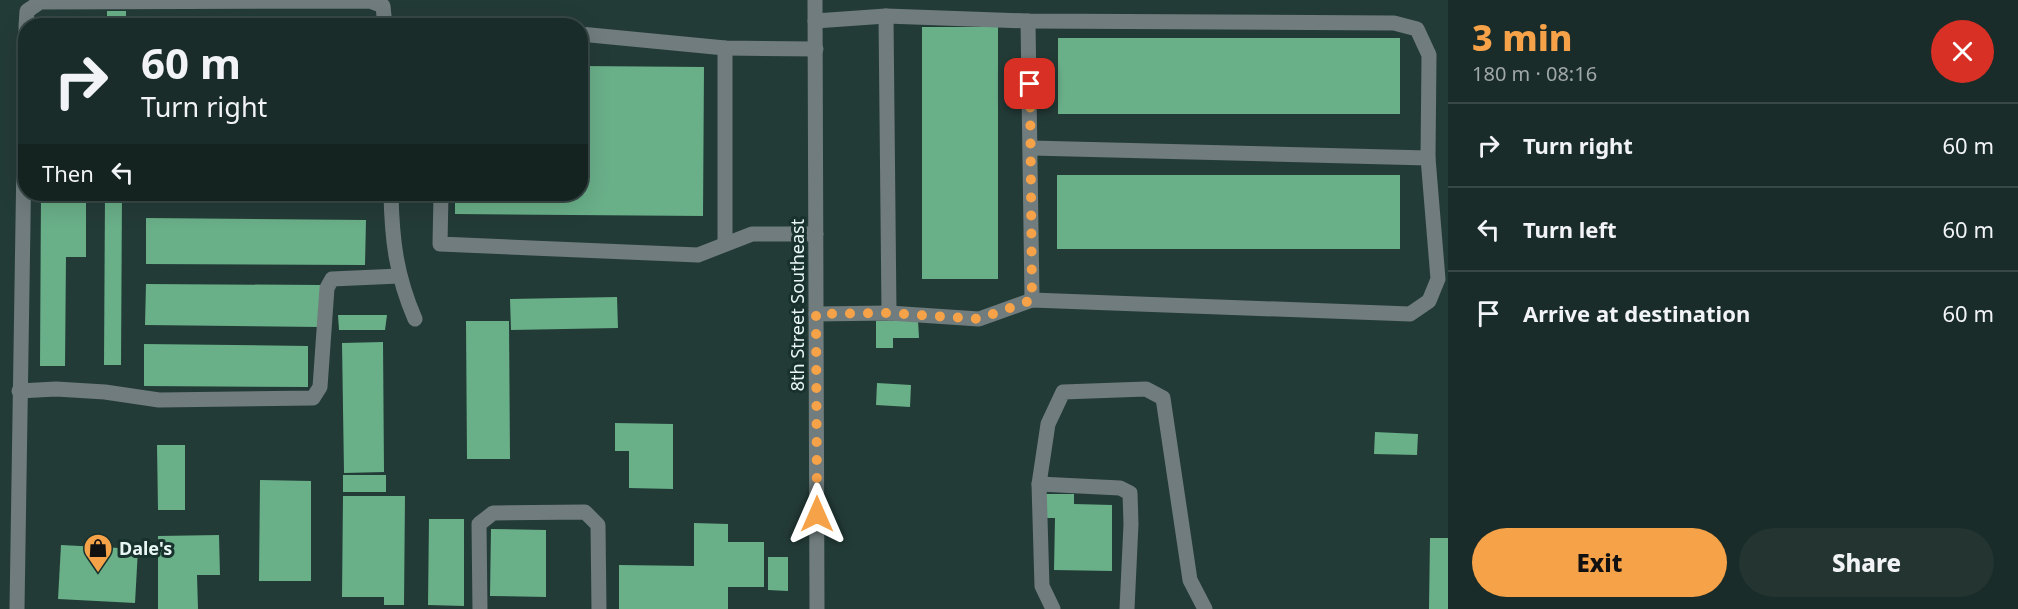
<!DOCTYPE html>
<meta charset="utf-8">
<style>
:root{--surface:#1a2c29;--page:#233431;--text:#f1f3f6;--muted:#9fa7a8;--line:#384846;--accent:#f6a248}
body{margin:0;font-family:"Noto Sans",sans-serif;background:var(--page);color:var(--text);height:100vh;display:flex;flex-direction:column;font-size:22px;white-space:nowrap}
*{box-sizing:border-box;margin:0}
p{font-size:20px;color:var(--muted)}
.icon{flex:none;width:33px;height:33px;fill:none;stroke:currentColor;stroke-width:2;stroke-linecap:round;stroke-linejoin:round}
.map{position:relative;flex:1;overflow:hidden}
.panel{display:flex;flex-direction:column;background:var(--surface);width:570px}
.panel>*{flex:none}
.hud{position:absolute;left:18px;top:18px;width:570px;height:183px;border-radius:24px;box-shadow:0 6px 24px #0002,0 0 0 2px var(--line);background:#1a2c29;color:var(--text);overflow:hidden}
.pin{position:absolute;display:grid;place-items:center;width:51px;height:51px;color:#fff;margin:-26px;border-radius:12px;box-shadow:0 3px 9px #0006}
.me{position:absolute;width:66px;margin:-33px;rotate:0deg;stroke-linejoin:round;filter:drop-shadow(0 0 4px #0008)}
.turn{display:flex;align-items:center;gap:21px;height:126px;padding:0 24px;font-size:27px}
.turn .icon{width:78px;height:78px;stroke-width:2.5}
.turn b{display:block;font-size:42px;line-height:51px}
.then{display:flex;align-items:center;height:57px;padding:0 24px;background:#0003;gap:12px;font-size:22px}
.round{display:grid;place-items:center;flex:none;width:63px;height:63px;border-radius:32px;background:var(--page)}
.overview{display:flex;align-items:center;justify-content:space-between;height:102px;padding:0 24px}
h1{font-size:36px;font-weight:800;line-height:45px;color:var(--accent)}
.button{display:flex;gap:12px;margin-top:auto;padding:12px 24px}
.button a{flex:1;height:69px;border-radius:36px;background:var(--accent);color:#111;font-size:24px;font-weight:800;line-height:69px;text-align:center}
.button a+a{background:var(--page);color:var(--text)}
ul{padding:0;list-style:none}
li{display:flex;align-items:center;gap:18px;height:84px;padding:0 24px;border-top:2px solid var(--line)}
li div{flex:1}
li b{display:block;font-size:22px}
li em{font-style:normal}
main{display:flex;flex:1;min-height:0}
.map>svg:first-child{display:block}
.building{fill:#69af88}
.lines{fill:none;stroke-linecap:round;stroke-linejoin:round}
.minor{stroke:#707c7d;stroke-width:15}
.route{stroke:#f6a248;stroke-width:10;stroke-dasharray:0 18}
.labels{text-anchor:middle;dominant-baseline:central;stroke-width:6;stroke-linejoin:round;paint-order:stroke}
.street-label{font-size:18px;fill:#e9f7f4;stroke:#18312d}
.poi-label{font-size:18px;font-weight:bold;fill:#e9f7f4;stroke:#18312d;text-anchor:start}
</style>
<main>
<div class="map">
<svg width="1448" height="609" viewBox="0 0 1448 609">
<rect width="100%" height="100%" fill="#233b37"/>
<!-- building -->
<g class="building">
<rect x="107" y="11" width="19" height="15"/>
<polygon points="149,17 370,18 370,26 148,26"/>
<rect x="45" y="21" width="45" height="5"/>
<rect x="922" y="27" width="76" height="252"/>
<rect x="1058" y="38" width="342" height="76"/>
<polygon points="580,66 704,67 703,216 455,214 455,194 580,194"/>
<rect x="1057" y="175" width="343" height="74"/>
<polygon points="41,194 86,194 86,257 66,257 65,366 40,366"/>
<polygon points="105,194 122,194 121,365 104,365"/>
<polygon points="148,194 365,194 365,201 148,200"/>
<polygon points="146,218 366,220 365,265 146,264"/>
<polygon points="146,284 320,285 320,327 145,325"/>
<polygon points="617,297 618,328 511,330 510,299"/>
<polygon points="338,315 387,315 385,330 339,330"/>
<polygon points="918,320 919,338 893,338 893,348 876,348 876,321"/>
<polygon points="466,321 509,321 510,459 467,459"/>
<polygon points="383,342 384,472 344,473 342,343"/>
<polygon points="144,344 308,346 308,387 144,386"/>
<polygon points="877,383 911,385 910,407 876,405"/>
<polygon points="615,423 673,424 673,489 629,488 629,451 615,451"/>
<polygon points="1375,432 1418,434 1417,455 1374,454"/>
<polygon points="157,445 185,445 185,510 158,510"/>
<rect x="343" y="475" width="43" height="17"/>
<polygon points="260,480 311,481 311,581 259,581"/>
<polygon points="1046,494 1074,494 1074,504 1112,505 1112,571 1054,570 1055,518 1045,518"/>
<polygon points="343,496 405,496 404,605 384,605 384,597 342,597"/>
<polygon points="429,519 464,519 464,606 428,605"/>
<polygon points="694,523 728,524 728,542 764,542 764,587 728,587 728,609 619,609 619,565 694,566"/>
<polygon points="491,529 546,530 546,597 490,596"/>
<polygon points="219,535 220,575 197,575 198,609 158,609 158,536"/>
<polygon points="1430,538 1448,538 1448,609 1429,609"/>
<polygon points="61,545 138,549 135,603 58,599"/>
<polygon points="768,557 788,557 788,591 768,590"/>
</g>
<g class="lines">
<!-- minor -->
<g class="minor">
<polyline points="815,0 817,609"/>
<polyline points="886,16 889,313"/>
<polyline points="815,21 886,16 1028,21 1394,23 1417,29 1429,55 1428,158 1438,279 1429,301 1410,314 1032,300 979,319 889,313 816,314"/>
<polyline points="1028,21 1032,300"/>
<polyline points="26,26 27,11 40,2 370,1 383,6 385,26"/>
<polyline points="580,34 725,48 816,49"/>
<polyline points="725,48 725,244"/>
<polyline points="1031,148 1428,158"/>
<path d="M391,194C392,240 396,275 415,319"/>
<polyline points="441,194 440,244 698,255 752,234 816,234"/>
<polyline points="19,391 56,389 105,392 159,400 313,398 320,387 327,288 332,279 399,276"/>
<polyline points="1039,484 1120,488 1130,493 1131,524 1127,609"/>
<polyline points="17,609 26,29"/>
<polyline points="480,609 479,524 493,513 585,512 598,525 599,609"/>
<polyline points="1053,609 1042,586 1039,484 1048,424 1063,392 1146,389 1163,398 1190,580 1205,609"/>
</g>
</g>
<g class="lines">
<!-- route -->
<polyline class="route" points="817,514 816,314 889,313 979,319 1032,300 1030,84"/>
</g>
<!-- icons -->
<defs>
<g id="shop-pin" transform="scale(1.5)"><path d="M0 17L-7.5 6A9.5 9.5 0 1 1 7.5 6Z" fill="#f6a248" stroke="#18312d"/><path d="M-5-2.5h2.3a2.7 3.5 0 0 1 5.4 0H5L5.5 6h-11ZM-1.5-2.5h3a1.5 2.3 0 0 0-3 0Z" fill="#111"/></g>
</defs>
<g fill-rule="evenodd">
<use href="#shop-pin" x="98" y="548"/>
</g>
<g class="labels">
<!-- street labels -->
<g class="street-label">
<text transform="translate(797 305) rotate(-90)">8th Street Southeast</text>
</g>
<!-- poi labels -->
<g class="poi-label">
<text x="119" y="548">Dale's</text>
</g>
</g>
</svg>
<div class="pin" style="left:1030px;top:84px;background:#d93025"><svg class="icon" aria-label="arrive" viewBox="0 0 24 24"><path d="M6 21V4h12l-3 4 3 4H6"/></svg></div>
<svg class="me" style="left:817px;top:514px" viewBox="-20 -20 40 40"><path d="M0-17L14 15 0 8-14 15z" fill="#f6a248" stroke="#fff" stroke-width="4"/></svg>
<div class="hud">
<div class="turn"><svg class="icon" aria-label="right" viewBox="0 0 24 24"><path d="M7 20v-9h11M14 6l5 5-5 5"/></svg><div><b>60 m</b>Turn right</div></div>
<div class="then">Then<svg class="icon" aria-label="left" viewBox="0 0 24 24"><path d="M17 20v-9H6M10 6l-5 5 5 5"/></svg></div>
</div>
</div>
<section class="panel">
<div class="overview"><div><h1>3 min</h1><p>180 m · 08:16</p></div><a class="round" style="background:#d93025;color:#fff"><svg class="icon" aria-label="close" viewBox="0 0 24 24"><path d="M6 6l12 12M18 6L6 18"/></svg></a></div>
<ul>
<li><svg class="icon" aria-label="right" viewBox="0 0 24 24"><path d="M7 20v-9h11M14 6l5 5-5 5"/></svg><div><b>Turn right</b></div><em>60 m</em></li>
<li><svg class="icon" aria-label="left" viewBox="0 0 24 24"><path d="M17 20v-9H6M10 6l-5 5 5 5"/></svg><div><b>Turn left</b></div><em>60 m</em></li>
<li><svg class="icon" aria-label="arrive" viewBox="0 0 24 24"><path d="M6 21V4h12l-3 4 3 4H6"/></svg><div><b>Arrive at destination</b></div><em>60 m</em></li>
</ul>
<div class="button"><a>Exit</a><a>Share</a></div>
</section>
</main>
